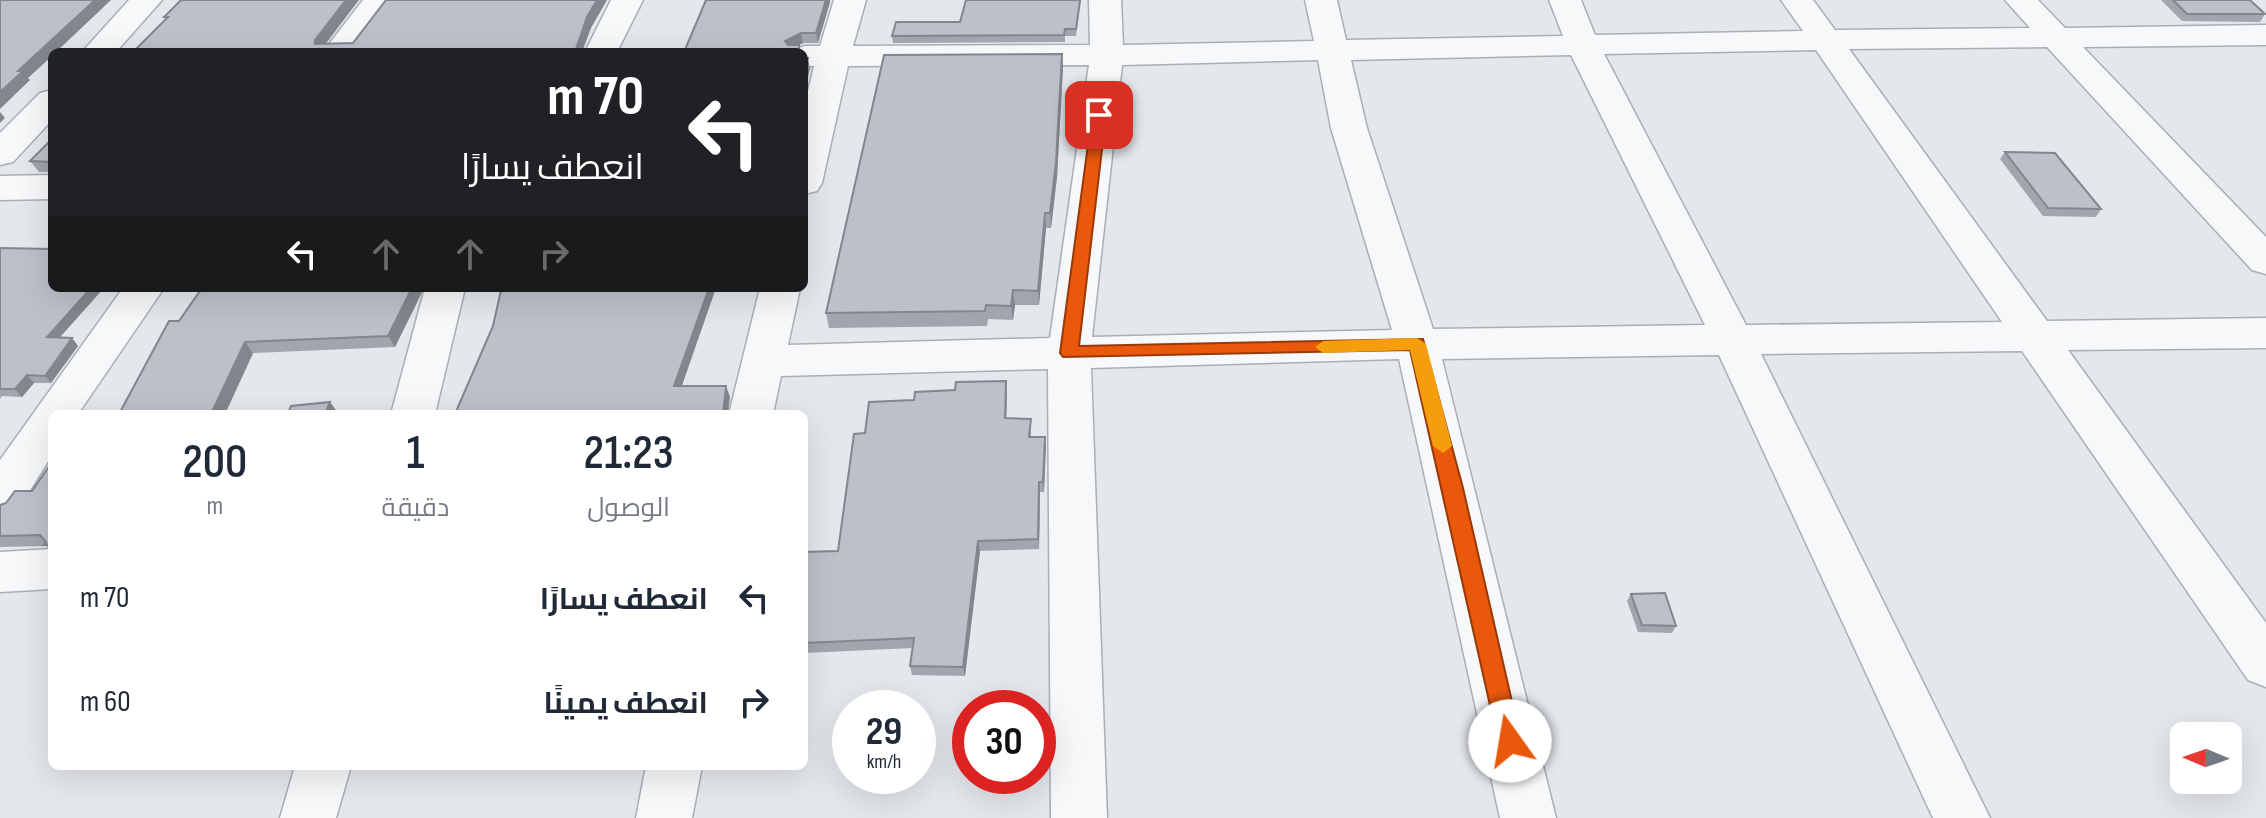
<!DOCTYPE html>
<html lang="ar">
<meta charset="utf-8">
<style>
:root{--surface:#fff;--page:#f6f6f7;--text:#1f2937;--muted:#747a83}
body{margin:0;font-family:"Sofia Sans Condensed",Cairo,sans-serif;background:var(--page);color:var(--text);direction:rtl;height:100vh;display:flex;flex-direction:column;font-size:30px;white-space:nowrap}
*{box-sizing:border-box;margin:0}
p{font-size:26px;color:var(--muted)}
.icon{flex:none;width:44px;height:44px;fill:none;stroke:currentColor;stroke-width:2;stroke-linecap:round;stroke-linejoin:round}
.map{position:relative;flex:1;overflow:hidden;direction:ltr}
.panel{position:absolute;left:48px;top:410px;width:760px;height:360px;display:flex;flex-direction:column;background:var(--surface);border-radius:12px;box-shadow:0 8px 32px #0002;direction:rtl}
.panel>*{flex:none}
.hud{position:absolute;left:48px;top:48px;width:760px;height:244px;border-radius:12px;box-shadow:0 8px 32px #0002;direction:rtl;background:#202124;color:#fff;overflow:hidden}
.needle{width:52px;rotate:272deg}
.controls{position:absolute;left:2170px;top:722px;display:grid;gap:16px}
.controls a{display:grid;place-items:center;width:72px;height:72px;border-radius:12px;background:var(--surface);box-shadow:0 8px 32px #0002;font-size:40px}
.speed{position:absolute;left:832px;top:690px;display:flex;gap:16px;font-size:40px;font-weight:700;text-align:center}
.speed>*{display:grid;place-content:center;width:104px;height:104px;border-radius:50%;background:var(--surface);box-shadow:0 8px 32px #0002;line-height:1}
.speed small{font-size:20px;font-weight:400}
.speed .limit{border:12px solid #d22;background:#fff;color:#111}
.pin{position:absolute;display:grid;place-items:center;width:68px;height:68px;color:#fff;margin:-34px;border-radius:16px;box-shadow:0 4px 12px #0006}
.me{position:absolute;width:88px;margin:-44px;rotate:347deg;stroke-linejoin:round;filter:drop-shadow(0 0 6px #0008)}
.turn{display:flex;align-items:center;gap:28px;height:168px;padding:0 32px;font-size:36px}
.turn .icon{width:104px;height:104px;stroke-width:2.5}
.turn b{display:block;font-size:56px;line-height:68px}
.lanes{display:flex;align-items:center;height:76px;padding:0 32px;background:#0003;justify-content:center;gap:40px;direction:ltr}
.lanes .off{opacity:.35}
.eta{display:flex;justify-content:space-evenly;align-items:center;height:136px;text-align:center}
.eta b{font-size:48px;font-weight:600;line-height:56px}
ul{padding:0;list-style:none}
li{display:flex;align-items:center;gap:24px;height:104px;padding:0 32px}
li div{flex:1}
li b{display:block;font-size:30px}
li em{font-style:normal}
.map>svg:first-child{display:block}
.lines{fill:none;stroke-linecap:round;stroke-linejoin:round}
.minor-casing{stroke:#a9aeb7;stroke-width:3}
.minor{fill:#f7f8fa;fill-rule:evenodd}
.wall{fill:#a1a5ae}
.shaded-wall{fill:#83868d}
.building{fill:#bbc0ca;stroke:#83868d;stroke-width:2}
.route{fill:#ea580c;stroke:#983908;stroke-width:2}
.slow{fill:#f59e0b}
</style>
<div class="map">
<svg width="2266" height="818" viewBox="0 0 2266 818">
<rect width="100%" height="100%" fill="#e4e7ec"/>
<g class="lines">
<!-- minor casing -->
<g class="minor-casing">
<g id="minor">
<polygon points="129,0 162,0 116,52 82,52"/>
<polygon points="363,0 395,0 356,52 323,52"/>
<polygon points="611,0 643,0 617,52 585,52"/>
<path d="M834,0H866L853,46L1090,45L1089,0H1121L1123,45L1314,41L1305,0H1337L1346,40L1563,36L1549,0H1581L1595,35L1803,31L1781,0H1813L1835,30L2030,28L2005,0H2038L2065,28L2266,25V45L2083,47L2266,237V274L2252,270L2047,47L1849,49L2047,321L2266,318V348L2068,350L2266,623V687L2248,680L2022,351L1761,354L1990,818H1933L1719,355L1442,359L1556,818H1500L1399,359L1091,368L1107,818H1051L1048,369L781,376L773,414H729L760,288H800L788,345L1050,338L1089,65L848,66L822,183L817,191L804,194V108L814,66H804V52H790L804,46H820ZM1816,50L2002,322L1746,325L1604,54ZM1571,55L1705,325L1433,329L1367,128L1351,60ZM1318,60L1331,128L1392,330L1092,337L1122,65Z"/>
<polygon points="52,90 52,120 13,162 0,165 0,133 40,93"/>
<polygon points="52,175 52,199 0,200 0,176"/>
<polygon points="123,288 164,288 78,414 52,414 52,455 17,511 0,517 0,460"/>
<polygon points="425,288 465,288 435,414 391,414"/>
<polygon points="52,549 52,589 0,592 0,552"/>
<polygon points="295,766 351,766 336,818 280,818"/>
<polygon points="646,766 702,766 692,818 636,818"/>
</g>
</g>
<!-- minor -->
<use href="#minor" class="minor"/>
</g>
<!-- wall -->
<g class="wall">
<polygon points="1081,0 1076,36 1065,36 1065,42 893,43 892,36"/>
<polygon points="2161,0 2250,0 2265,14 2260,22 2182,21"/>
<polygon points="830,2 818,43 803,43 799,45 684,52"/>
<polygon points="1062,54 1063,68 1057,177 1051,228 1046,228 1039,305 1015,305 1013,320 988,319 987,326 829,328 826,313"/>
<polygon points="52,139 52,172 39,172 30,161"/>
<polygon points="2005,152 2101,209 2096,217 2043,216 2000,159"/>
<polygon points="0,248 59,338 72,338 78,346 51,383 34,383 22,397 2,396 0,399"/>
<polygon points="202,288 424,288 395,347 253,353 225,414 119,414 179,321"/>
<polygon points="1007,391 1006,418 1031,419 1031,437 1045,437 1044,492 1040,492 1039,549 980,551 965,676 912,675 910,666 913,648 804,653 804,552 838,551 865,433 914,400"/>
<polygon points="52,462 52,552 46,546 0,547 0,505 32,491"/>
<polygon points="1631,594 1676,626 1672,633 1638,632 1627,601"/>
</g>
<!-- shaded-wall -->
<g class="shaded-wall">
<polygon points="95,0 111,0 56,52 52,52 52,56 28,78 30,80 0,109 0,92 18,71"/>
<polygon points="346,0 359,0 321,50 315,44 315,40"/>
<polygon points="597,0 607,0 591,28 582,52 575,52 587,17"/>
<polygon points="826,0 830,0 830,2 818,43 816,33"/>
<polygon points="801,33 803,43 799,45 800,52 787,51 785,41"/>
<polygon points="1062,54 1063,68 1057,177 1051,228 1050,213"/>
<polygon points="808,58 810,69 804,95 804,74"/>
<polygon points="0,112 5,118 0,123"/>
<polygon points="1045,213 1046,228 1039,305 1038,291"/>
<polygon points="91,288 104,288 53,345 47,337"/>
<polygon points="412,288 424,288 395,347 388,336"/>
<polygon points="709,288 716,288 678,397 674,386"/>
<polygon points="1013,290 1015,305 1013,320 1011,306"/>
<polygon points="72,338 78,346 51,383 45,376"/>
<polygon points="245,342 253,353 225,414 211,414"/>
<polygon points="27,375 34,383 22,397 15,389"/>
<polygon points="1006,381 1007,391 1006,429 1005,418"/>
<polygon points="726,386 730,397 728,414 723,414"/>
<polygon points="330,402 338,413 338,414 325,414"/>
<polygon points="1045,437 1046,448 1044,492 1043,482"/>
<polygon points="1039,482 1040,492 1039,549 1038,539"/>
<polygon points="978,541 980,551 965,676 963,667"/>
</g>
<!-- building -->
<g class="building">
<polygon points="0,0 95,0 18,71 23,71 0,92"/>
<polygon points="181,0 346,0 315,40 315,44 353,43 386,0 597,0 587,17 575,52 133,52 168,17 164,17"/>
<polygon points="706,0 826,0 816,33 801,33 785,41 788,45 799,45 799,52 684,52"/>
<polygon points="966,0 1080,0 1076,29 1065,29 1064,35 892,36 896,22 960,22"/>
<polygon points="2173,0 2250,0 2265,14 2187,14"/>
<polygon points="1062,54 1056,162 1050,213 1045,213 1038,291 1013,290 1011,306 986,305 985,311 826,313 884,55"/>
<polygon points="804,58 808,58 804,74"/>
<polygon points="52,139 52,162 30,161"/>
<polygon points="2005,152 2055,153 2101,209 2048,208"/>
<polygon points="0,248 52,249 52,288 91,288 47,337 72,338 45,376 27,375 15,389 0,389"/>
<polygon points="202,288 412,288 388,336 245,342 211,414 119,414 169,321 179,321"/>
<polygon points="519,288 709,288 674,386 726,386 723,414 471,414 471,413 455,414 493,326 501,290"/>
<polygon points="1006,381 1005,418 1031,419 1029,437 1045,437 1043,482 1039,482 1038,539 978,541 963,667 910,666 914,638 804,643 804,552 838,551 854,434 865,433 869,402 914,400 915,392 955,390 956,382"/>
<polygon points="330,402 325,414 288,414 291,406"/>
<polygon points="52,462 52,544 44,545 46,542 40,535 0,536 0,505 6,503 15,491 32,491"/>
<polygon points="1665,593 1676,626 1642,625 1631,594"/>
</g>
<!-- route -->
<polygon class="route" points="1099,110 1106,115 1079,346 1423,339 1463,488 1521,741 1518,748 1510,751 1502,748 1498,741 1410,350 1063,357 1060,353 1092,115"/>
<!-- slow -->
<polygon class="slow" points="1417,338 1426,344 1452,446 1443,453 1433,446 1410,350 1323,353 1315,347 1323,341"/>
</svg>
<div class="controls">
<a><svg class="needle" viewBox="-14 -14 28 28"><path d="M0-13l5 13h-10z" fill="#e53935"/><path d="M0 13l5-13h-10z" fill="#747a83"/></svg></a>
</div>
<div class="speed"><div>29<small>km/h</small></div><div class="limit">30</div></div>
<div class="pin" style="left:1099px;top:115px;background:#d93025"><svg class="icon" aria-label="arrive" viewBox="0 0 24 24"><path d="M6 21V4h12l-3 4 3 4H6"/></svg></div>
<svg class="me" style="left:1510px;top:741px" viewBox="-20 -20 40 40"><circle r="19" fill="#fff"/><path d="M0-13L10 11 0 6-10 11z" fill="#ea580c"/></svg>
<div class="hud">
<div class="turn"><svg class="icon" aria-label="left" viewBox="0 0 24 24"><path d="M17 20v-9H6M10 6l-5 5 5 5"/></svg><div><b>70 m</b>انعطف يسارًا</div></div>
<div class="lanes"><svg class="icon" aria-label="left" viewBox="0 0 24 24"><path d="M17 20v-9H6M10 6l-5 5 5 5"/></svg><svg class="icon off" aria-label="ahead" viewBox="0 0 24 24"><path d="M12 20V5M6 11l6-6 6 6"/></svg><svg class="icon off" aria-label="ahead" viewBox="0 0 24 24"><path d="M12 20V5M6 11l6-6 6 6"/></svg><svg class="icon off" aria-label="right" viewBox="0 0 24 24"><path d="M7 20v-9h11M14 6l5 5-5 5"/></svg></div>
</div>
<section class="panel">
<div class="eta">
<div><b>21:23</b><p>الوصول</p></div>
<div><b>1</b><p>دقيقة</p></div>
<div><b>200</b><p>m</p></div>
</div>
<ul>
<li><svg class="icon" aria-label="left" viewBox="0 0 24 24"><path d="M17 20v-9H6M10 6l-5 5 5 5"/></svg><div><b>انعطف يسارًا</b></div><em>70 m</em></li>
<li><svg class="icon" aria-label="right" viewBox="0 0 24 24"><path d="M7 20v-9h11M14 6l5 5-5 5"/></svg><div><b>انعطف يمينًا</b></div><em>60 m</em></li>
</ul>
</section>
</div>
